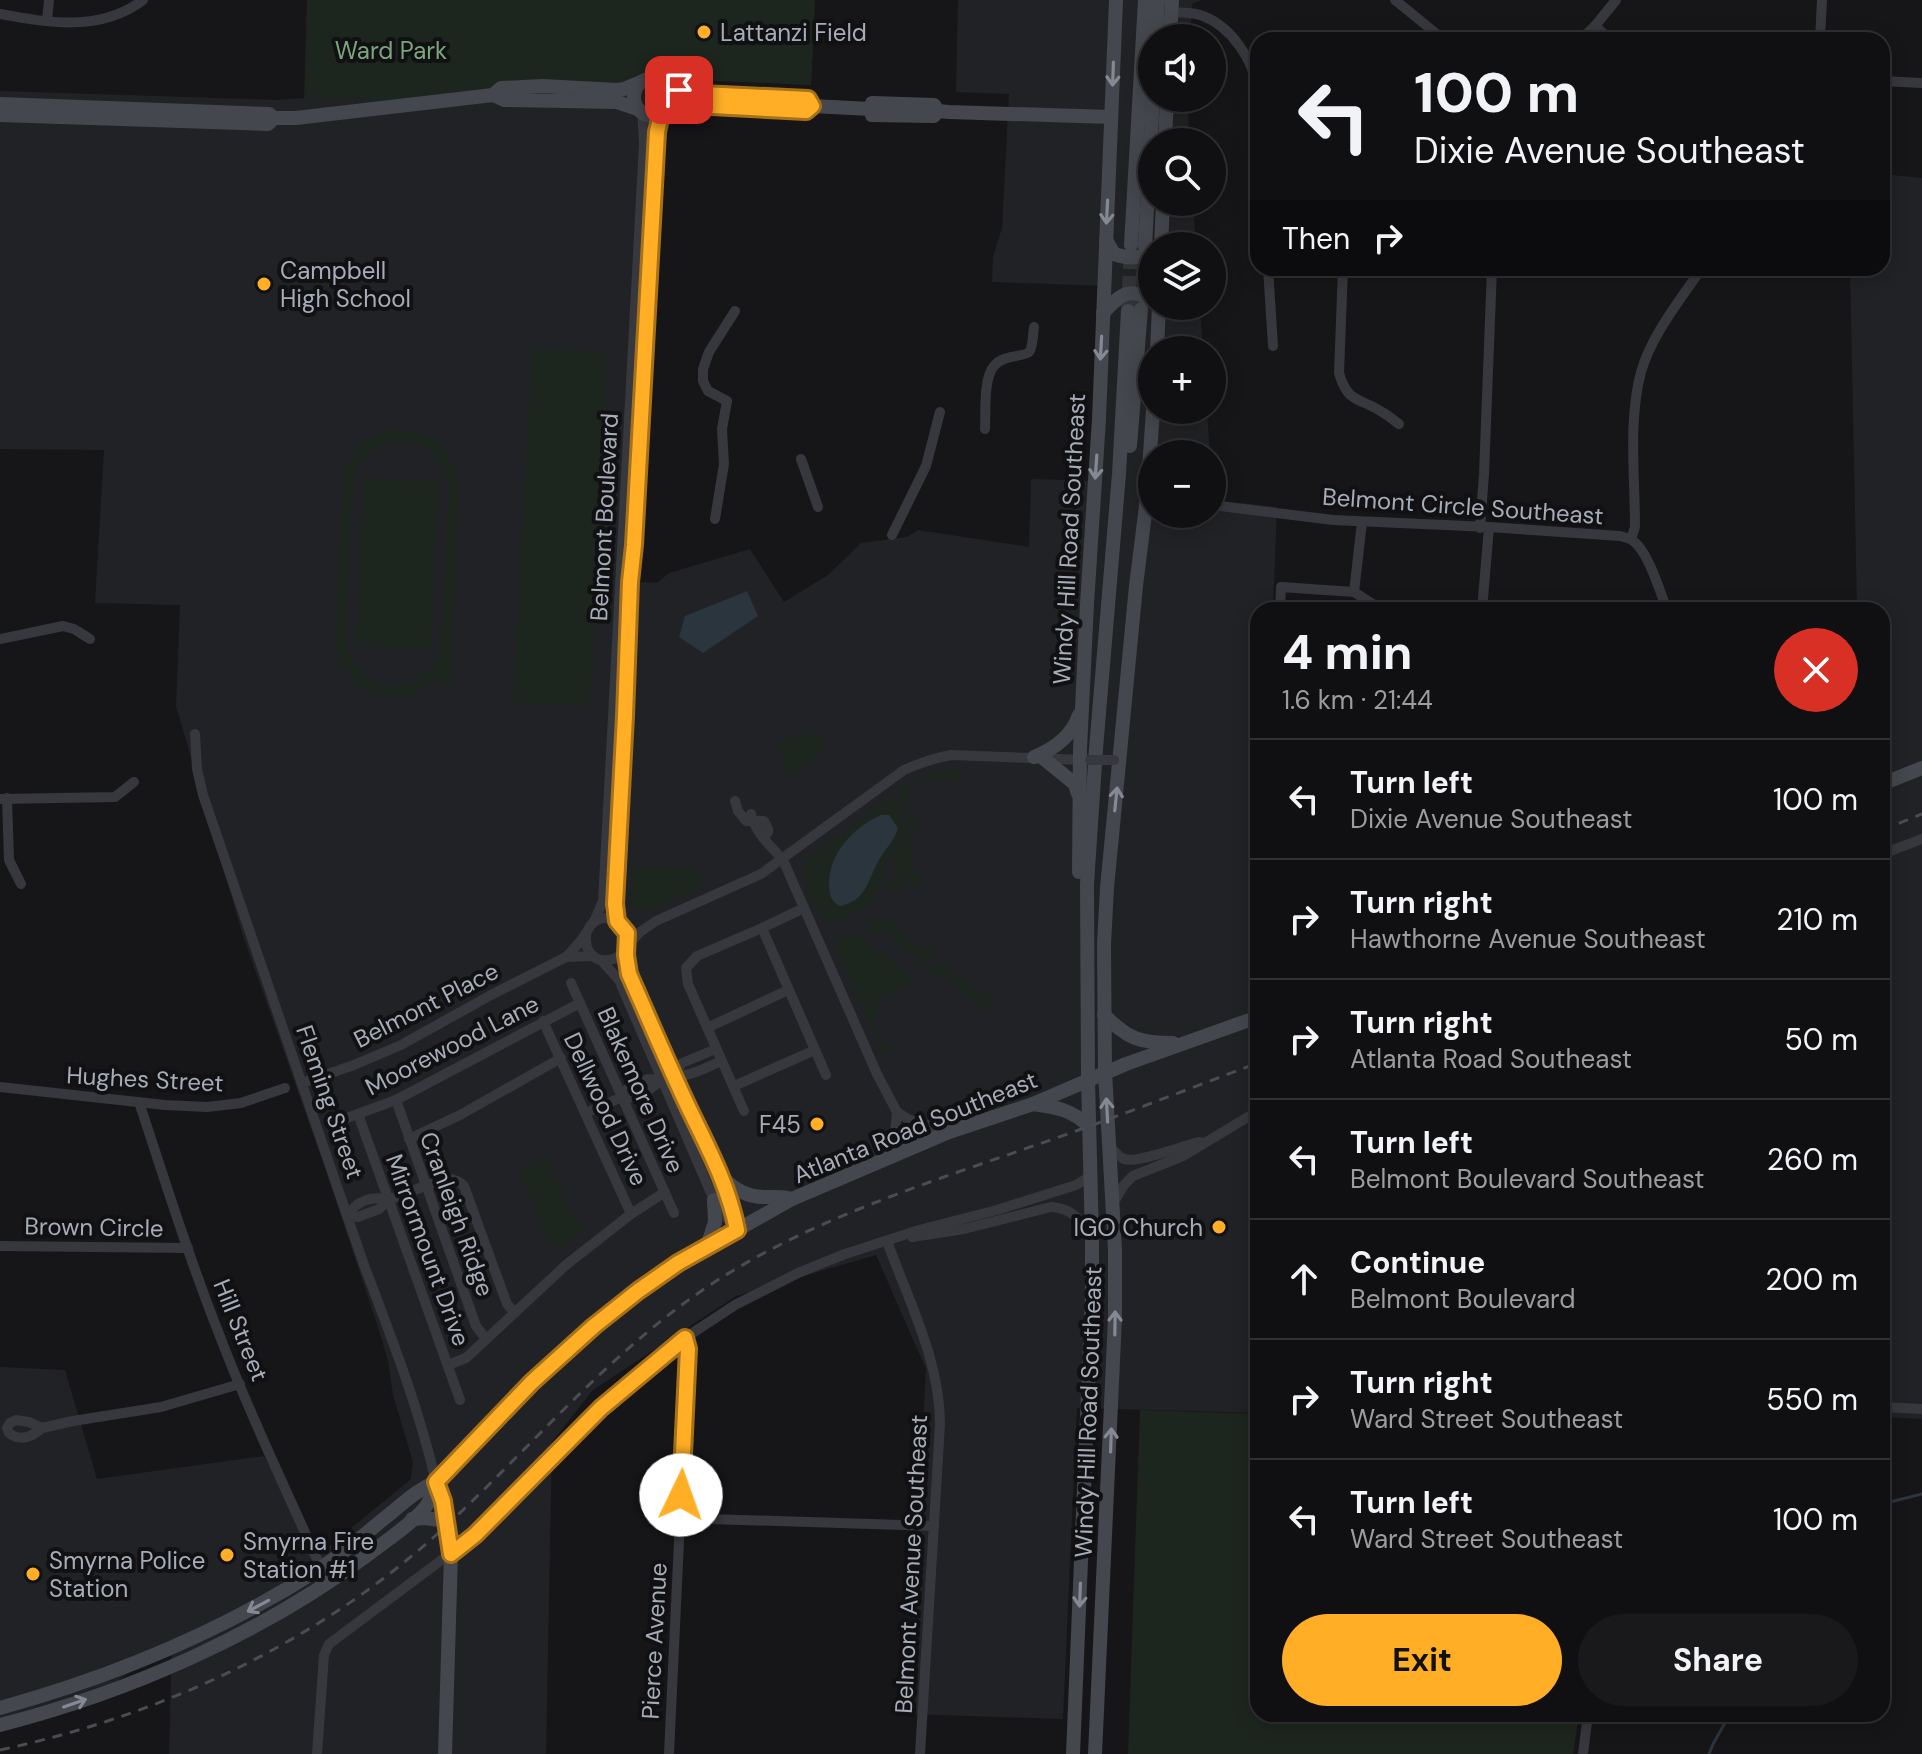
<!DOCTYPE html>
<meta charset="utf-8">
<style>
:root{--surface:#101012;--page:#19191b;--text:#f1f3f6;--muted:#9c9d9f;--line:#303032;--accent:#ffae26}
body{margin:0;font-family:"DM Sans",sans-serif;background:var(--page);color:var(--text);height:100vh;display:flex;flex-direction:column;font-size:30px;white-space:nowrap}
*{box-sizing:border-box;margin:0}
p{font-size:26px;color:var(--muted)}
.icon{flex:none;width:44px;height:44px;fill:none;stroke:currentColor;stroke-width:2;stroke-linecap:round;stroke-linejoin:round}
.map{position:relative;flex:1;overflow:hidden}
.panel{position:absolute;left:1250px;top:602px;width:640px;height:1120px;display:flex;flex-direction:column;background:var(--surface);border-radius:24px;box-shadow:0 4px 20px #0003,0 0 0 2px var(--line)}
.panel>*{flex:none}
.top-card{position:absolute;left:1250px;top:32px;width:640px;height:244px;border-radius:24px;box-shadow:0 4px 20px #0003,0 0 0 2px var(--line);background:#101012;color:var(--text);overflow:hidden}
.controls{position:absolute;left:1138px;top:24px;display:grid;gap:16px}
.controls a{display:grid;place-items:center;width:88px;height:88px;border-radius:50%;background:var(--surface);box-shadow:0 4px 20px #0003,0 0 0 2px var(--line);font-size:40px}
.pin{position:absolute;display:grid;place-items:center;width:68px;height:68px;color:#fff;margin:-34px;border-radius:16px;box-shadow:0 4px 12px #0006}
.me{position:absolute;width:88px;margin:-44px;rotate:3deg;stroke-linejoin:round;filter:drop-shadow(0 0 6px #0008)}
.turn{display:flex;align-items:center;gap:28px;height:168px;padding:0 32px;font-size:36px}
.turn .icon{width:104px;height:104px;stroke-width:2.5}
.turn b{display:block;font-size:56px;line-height:68px}
.then{display:flex;align-items:center;height:76px;padding:0 32px;background:#0003;gap:16px;font-size:30px}
.round{display:grid;place-items:center;flex:none;width:84px;height:84px;border-radius:42px;background:var(--page)}
.overview{display:flex;align-items:center;justify-content:space-between;height:136px;padding:0 32px}
h1{font-size:48px;font-weight:700;line-height:60px}
.primary-button{display:flex;gap:16px;margin-top:auto;padding:16px 32px}
.primary-button a{flex:1;height:92px;border-radius:48px;background:var(--accent);color:#111;font-size:32px;font-weight:700;line-height:92px;text-align:center}
.primary-button a+a{background:var(--page);color:var(--text)}
ul{padding:0;list-style:none}
li{display:flex;align-items:center;gap:24px;height:120px;padding:0 32px;border-top:2px solid var(--line)}
li div{flex:1}
li b{display:block;font-size:30px}
li em{font-style:normal}
.map>svg:first-child{display:block}
.built{fill:#212225}
.green{fill:#1d261e;fill-rule:evenodd}
.water{fill:#2a353d}
.lines{fill:none;stroke-linecap:round;stroke-linejoin:round}
.stream{stroke:#2a353d;stroke-width:3}
.secondary-tunnel{stroke:#333438;stroke-width:14;stroke-dasharray:14 7;stroke-linecap:butt}
.street{stroke:#36383d;stroke-width:10}
.secondary{stroke:#44474d;stroke-width:14}
.rail{stroke:#494c52;stroke-width:3;stroke-dasharray:10 8;stroke-linecap:butt}
.street-bridge{stroke:#36383d;stroke-width:10}
.oneway{stroke:#848993}
.route-casing{stroke:#a67119;stroke-width:20}
.route{stroke:#ffae26;stroke-width:14}
.poi-dot{fill:#ffae26;stroke:#111113;stroke-width:3}
.labels{text-anchor:middle;dominant-baseline:central;stroke-width:8;stroke-linejoin:round;paint-order:stroke}
.poi-label{font-size:24px;fill:#a6adb9;stroke:#111113;text-anchor:start}
.park-label{font-size:24px;fill:#7ba67c;stroke:#111113}
.street-label{font-size:24px;fill:#a6adb9;stroke:#111113}
</style>
<div class="map">
<svg width="1922" height="1754" viewBox="0 0 1922 1754">
<rect width="100%" height="100%" fill="#161618"/>
<!-- built -->
<g class="built">
<polygon points="307,0 815,0 811,85 651,78 624,581 657,583 669,573 750,549 784,602 828,575 861,543 907,537 918,530 1029,547 1031,479 1101,481 1110,286 992,282 993,256 1002,228 1009,94 956,92 958,0 1202,0 1192,4 1190,38 1152,38 1152,98 1188,98 1189,142 1152,142 1152,202 1193,202 1196,246 1152,246 1152,306 1200,306 1203,350 1152,350 1152,410 1207,410 1210,454 1152,454 1152,514 1212,514 1212,480 1213,500 1277,507 1273,610 1258,610 1258,1413 1077,1408 1063,1719 907,1714 926,1369 876,1255 736,1296 593,1390 552,1442 546,1754 169,1754 172,1643 76,1710 0,1731 0,1367 65,1370 97,1479 264,1456 316,1557 411,1479 413,1462 393,1395 388,1361 378,1327 326,1171 242,933 176,706 180,605 95,603 104,450 0,449 0,91 278,100 304,98"/>
<polygon points="1882,174 1922,178 1922,1419 1882,1417 1882,610 1857,610 1850,268 1882,268"/>
</g>
<!-- green -->
<g class="green">
<polygon points="307,0 815,0 811,85 651,77 534,92 436,102 305,98"/>
<polygon points="532,349 607,351 590,706 513,703"/>
<path d="M391,430C432,428 457,451 459,492L450,687L440,686V674C402,718 338,694 335,636L343,475C351,451 366,437 391,430ZM393,441C425,439 447,459 449,491L441,649C422,705 352,695 346,637L354,478C361,458 373,446 393,441Z"/>
<polygon points="364,478 439,482 431,649 356,645"/>
<path d="M808,732H817C830,744 819,748 819,758L812,763L804,765L802,770L796,775L788,774C782,769 782,765 785,759L778,752L779,746L786,741L791,734L798,735L800,738Z"/>
<path d="M960,768L962,783L961,786L958,785L957,778C936,777 925,779 907,792L910,799L904,803L911,817L919,815L921,819L914,821V827H921V829L912,831L911,870H917L919,873L918,890L912,881L894,889L882,887L883,883H886L887,881L894,883L899,866L893,863L894,860H891C920,833 907,823 898,792C917,777 936,770 960,768Z"/>
<path d="M894,795L906,827V834L902,843L888,857L873,901L863,910L839,920L831,921L823,918C812,901 800,880 807,860Z"/>
<polygon points="632,866 676,867 698,871 703,885 645,911 638,910 630,905"/>
<polygon points="889,917 897,921 893,928 925,952 930,947 933,948 934,953 922,968 917,965 920,958 881,929 875,935 870,931 870,926"/>
<polygon points="850,935 859,936 912,978 912,983 885,995 878,1000 878,1013 872,1018 885,1047 893,1046 892,1051 884,1054 884,1049 881,1048 834,943"/>
<polygon points="948,959 949,963 946,968 982,995 989,990 992,1002 985,1011 977,1012 981,1004 941,974 936,979 933,979 933,973 943,960"/>
<polygon points="547,1158 570,1212 585,1229 557,1252 546,1235 520,1170"/>
<polygon points="1140,1410 1258,1414 1258,1714 1579,1714 1573,1754 1128,1754"/>
</g>
<!-- water -->
<g class="water">
<polygon points="747,591 758,616 703,653 679,637 685,616"/>
<path d="M881,815H889L898,828C895,839 888,846 882,855C868,876 868,902 839,906C831,900 829,895 829,884C829,853 854,827 881,815Z"/>
</g>
<g class="lines">
<!-- stream -->
<g class="stream">
<polyline points="1882,1504 1922,1494"/>
<polyline points="1709,1754 1713,1744 1730,1714"/>
</g>
<!-- secondary-tunnel -->
<g class="secondary-tunnel">
<polyline points="1142,305 1145,246"/>
<polyline points="1128,311 1131,246"/>
</g>
<!-- street -->
<g class="street">
<polyline points="1395,0 1444,40"/>
<path d="M1171,12C1181,13 1194,12 1203,16C1232,27 1253,60 1258,90"/>
<path d="M0,14C49,23 101,32 143,0"/>
<polyline points="47,21 49,0"/>
<polyline points="1595,26 1611,40"/>
<polyline points="1580,40 1595,26 1616,0"/>
<polyline points="1820,40 1822,0"/>
<polyline points="1882,81 1922,83"/>
<polyline points="1268,268 1273,346"/>
<path d="M1343,268L1339,373C1348,404 1359,397 1382,412C1388,415 1393,420 1399,424"/>
<path d="M985,429C986,412 983,379 994,366C1004,354 1025,357 1029,352C1033,348 1033,333 1034,327"/>
<polyline points="801,459 818,507"/>
<path d="M1212,505L1333,520L1489,527L1620,536C1624,537 1628,538 1632,540C1648,550 1660,592 1667,610"/>
<polyline points="715,519 724,464 722,429 727,401 708,391 703,381 703,369 709,352 735,311"/>
<polyline points="1480,528 1484,474 1492,268"/>
<polyline points="892,535 926,466 940,412"/>
<path d="M1631,539L1635,527C1635,476 1628,421 1641,372C1651,337 1677,304 1697,275"/>
<polyline points="1354,592 1362,522"/>
<polyline points="1280,610 1281,587 1354,592 1382,610"/>
<polyline points="1482,610 1489,527"/>
<polyline points="0,639 63,626 74,629 90,639"/>
<path d="M195,734L197,769L203,795L364,1265C391,1336 419,1408 436,1482"/>
<polyline points="7,798 9,860 21,884"/>
<polyline points="0,799 115,797 134,782"/>
<polyline points="735,801 738,811 746,821 764,821 768,829 768,832 763,838"/>
<path d="M751,814C755,833 771,846 783,860L877,1074L897,1112L895,1132L888,1157"/>
<polyline points="1882,854 1922,839"/>
<polyline points="617,921 616,896 625,716 630,582 634,545 657,132 661,114"/>
<polyline points="594,922 603,901 644,143 642,112"/>
<polyline points="762,928 804,908"/>
<path d="M627,946L640,932L656,921L761,874L904,770C920,763 934,758 951,755L1085,760"/>
<polyline points="626,948 629,974 684,1099 722,1177 733,1208 737,1230"/>
<path d="M566,957C573,950 581,942 586,933C590,928 588,927 593,923C603,914 619,918 625,930C641,961 582,977 586,934"/>
<polyline points="601,960 619,980 714,1200 722,1213 736,1228"/>
<polyline points="571,983 674,1213"/>
<polyline points="543,1021 631,1214"/>
<polyline points="707,1028 788,990"/>
<polyline points="673,1075 682,1063 716,1049"/>
<polyline points="302,1083 354,1065 401,1045 491,995 566,957 593,956"/>
<polyline points="734,1086 815,1050"/>
<polyline points="0,1087 165,1105 207,1107 241,1103 285,1088"/>
<path d="M622,1097C645,1102 654,1080 673,1075C677,1074 680,1075 685,1075C697,1073 710,1066 721,1061"/>
<polyline points="396,1100 476,1326 486,1339"/>
<path d="M139,1102C165,1181 190,1261 221,1339C249,1413 284,1485 316,1557L322,1567"/>
<polyline points="744,1111 688,984 686,968 697,956 762,928 826,1075"/>
<polyline points="897,1112 908,1119 949,1132"/>
<polyline points="586,1113 622,1097 627,1089 648,1079 662,1080"/>
<polyline points="358,1114 460,1400"/>
<polyline points="341,1120 396,1100 580,1003"/>
<polyline points="409,1139 460,1115 561,1058"/>
<path d="M1110,1147C1114,1151 1119,1157 1124,1159C1137,1164 1184,1145 1200,1142"/>
<path d="M388,1200C373,1195 356,1201 348,1215L358,1217L379,1209L388,1200L443,1179C452,1178 458,1180 464,1186L507,1304L515,1313"/>
<polyline points="1114,1202 1124,1185 1133,1176 1183,1156 1258,1111"/>
<path d="M912,1237L964,1229L1051,1207C1072,1208 1081,1220 1091,1237"/>
<path d="M887,1241C908,1300 940,1360 940,1424L920,1754"/>
<polyline points="0,1246 188,1248"/>
<polyline points="448,1365 466,1358 566,1265 631,1214 665,1192"/>
<polyline points="1882,1407 1922,1409"/>
<path d="M16,1420L29,1422L42,1428C32,1437 20,1442 9,1433L7,1428L10,1423Z"/>
<polyline points="42,1428 73,1421 161,1407 240,1384"/>
<polyline points="680,1518 934,1526"/>
<polyline points="317,1754 324,1655 329,1644 463,1544 616,1394 685,1338 735,1305 798,1273 845,1254 919,1230 997,1210 1076,1185 1086,1179 1091,1172"/>
<polyline points="669,1754 688,1349 685,1338"/>
<polyline points="1583,1754 1588,1714"/>
</g>
<!-- secondary -->
<g class="secondary">
<polyline points="1156,38 1158,0"/>
<polyline points="1170,38 1172,0"/>
<circle cx="653" cy="97" r="19"/>
<polyline points="667,84 679,90 694,93 808,99 812,106"/>
<polyline points="493,95 504,100 617,102 638,109"/>
<polyline points="0,104 269,114 274,118 296,118 493,95 501,88 542,86 617,90 624,89 641,82"/>
<polyline points="871,109 872,103 934,105 938,111 949,112 1111,117"/>
<polyline points="665,111 693,105 806,111 812,106 871,109 872,115 934,116 938,111"/>
<polyline points="0,115 268,124 274,118"/>
<polyline points="1165,142 1167,98"/>
<path d="M1106,240L1114,254C1129,259 1139,259 1152,251"/>
<polyline points="1131,245 1145,0"/>
<polyline points="1145,246 1153,98"/>
<polyline points="1161,246 1163,202"/>
<path d="M1103,313C1119,296 1129,285 1152,301"/>
<polyline points="1157,350 1159,306"/>
<polyline points="1130,446 1141,309"/>
<path d="M1034,757C1054,749 1072,736 1079,715"/>
<polyline points="1043,758 1075,784 1078,794"/>
<polyline points="1882,784 1922,768"/>
<polyline points="1079,872 1080,749 1087,604 1099,419 1116,0"/>
<path d="M1104,1015C1128,1039 1140,1043 1173,1043"/>
<path d="M1033,1104C1055,1107 1074,1110 1089,1127"/>
<path d="M722,1177C735,1190 747,1197 765,1197C775,1197 783,1196 792,1199"/>
<polyline points="707,1247 715,1222 714,1200"/>
<polyline points="436,1482 444,1507 451,1554 445,1754"/>
<polyline points="412,1519 425,1518 447,1521"/>
<path d="M0,1708C112,1677 221,1632 319,1569C344,1553 367,1532 391,1513C407,1500 417,1490 436,1482L532,1382L594,1326L638,1291L678,1263L707,1247L792,1199L949,1132L1033,1104L1126,1064L1258,1017"/>
<path d="M0,1725C129,1692 259,1635 366,1556C383,1543 415,1522 427,1505C431,1499 433,1489 436,1482"/>
<polyline points="1073,1754 1092,1296 1092,1238 1088,1080 1087,884 1096,749 1119,474 1128,311"/>
<polyline points="1095,1754 1115,1317 1115,1250 1105,1072 1104,944 1107,888 1136,586 1147,498 1153,410"/>
</g>
<!-- rail -->
<g class="rail">
<polyline points="1882,830 1922,814"/>
<path d="M0,1750C159,1716 313,1645 435,1536C528,1452 605,1355 710,1285C809,1220 927,1183 1039,1144C1112,1119 1185,1090 1258,1063"/>
</g>
<!-- street-bridge -->
<polyline class="street-bridge" points="1090,760 1114,760"/>
</g>
<!-- one-way arrows -->
<defs><path id="oneway-shaft" d="M-6 0H5M1.5-3L5.5 0L1.5 3" fill="none" stroke-width="1.6" stroke-linecap="round" stroke-linejoin="round" transform="scale(2)"/></defs>
<g class="oneway">
<use href="#oneway-shaft" transform="translate(1113 74) rotate(92)"/>
<use href="#oneway-shaft" transform="translate(1107 212) rotate(93)"/>
<use href="#oneway-shaft" transform="translate(1101 348) rotate(93)"/>
<use href="#oneway-shaft" transform="translate(1096 467) rotate(94)"/>
<use href="#oneway-shaft" transform="translate(1116 799) rotate(-84)"/>
<use href="#oneway-shaft" transform="translate(1107 1110) rotate(-93)"/>
<use href="#oneway-shaft" transform="translate(1115 1323) rotate(-89)"/>
<use href="#oneway-shaft" transform="translate(1111 1440) rotate(-88)"/>
<use href="#oneway-shaft" transform="translate(1080 1595) rotate(92)"/>
<use href="#oneway-shaft" transform="translate(258 1606) rotate(152)"/>
<use href="#oneway-shaft" transform="translate(75 1703) rotate(-19)"/>
</g>
<g class="lines">
<!-- route casing -->
<g class="route-casing">
<path id="route" d="M679,90L701,94L808,99L812,106L806,111L693,105L679,107L661,114L657,132L634,545L630,582L625,716L615,904L617,921L627,933L626,955L629,974C647,1015 665,1057 684,1098C704,1141 728,1182 737,1230L678,1263L638,1291L594,1326L532,1382L436,1482L443,1501L451,1554L475,1535L601,1408L685,1338L688,1349L681,1495"/>
</g>
<!-- route -->
<use href="#route" class="route"/>
</g>
<!-- markers -->
<g class="poi-dot">
<circle cx="704" cy="32" r="8"/>
<circle cx="264" cy="284" r="8"/>
<circle cx="817" cy="1124" r="8"/>
<circle cx="1219" cy="1227" r="8"/>
<circle cx="227" cy="1555" r="8"/>
<circle cx="33" cy="1574" r="8"/>
</g>
<g class="labels">
<!-- poi labels -->
<g class="poi-label">
<text x="720" y="32">Lattanzi Field</text>
<text x="280" y="270">Campbell<tspan x="280" dy="28">High School</tspan></text>
<text x="801" y="1124" text-anchor="end">F45</text>
<text x="1203" y="1227" text-anchor="end">IGO Church</text>
<text x="243" y="1541">Smyrna Fire<tspan x="243" dy="28">Station #1</tspan></text>
<text x="49" y="1560">Smyrna Police<tspan x="49" dy="28">Station</tspan></text>
</g>
<!-- park labels -->
<g class="park-label">
<text x="391" y="50">Ward Park</text>
</g>
<!-- street labels -->
<g class="street-label">
<text transform="translate(1463 506) rotate(4)">Belmont Circle Southeast</text>
<text transform="translate(604 517) rotate(-87)">Belmont Boulevard</text>
<text transform="translate(1069 539) rotate(-87)">Windy Hill Road Southeast</text>
<text transform="translate(426 1005) rotate(-27)">Belmont Place</text>
<text transform="translate(452 1045) rotate(-27)">Moorewood Lane</text>
<text transform="translate(145 1079) rotate(3)">Hughes Street</text>
<text transform="translate(641 1090) rotate(66)">Blakemore Drive</text>
<text transform="translate(330 1102) rotate(71)">Fleming Street</text>
<text transform="translate(606 1109) rotate(65)">Dellwood Drive</text>
<text transform="translate(915 1127) rotate(-22)">Atlanta Road Southeast</text>
<text transform="translate(457 1214) rotate(70)">Cranleigh Ridge</text>
<text transform="translate(94 1227) rotate(1)">Brown Circle</text>
<text transform="translate(428 1250) rotate(70)">Mirrormount Drive</text>
<text transform="translate(241 1330) rotate(68)">Hill Street</text>
<text transform="translate(1088 1412) rotate(-88)">Windy Hill Road Southeast</text>
<text transform="translate(911 1564) rotate(-87)">Belmont Avenue Southeast</text>
<text transform="translate(654 1641) rotate(-87)">Pierce Avenue</text>
</g>
</g>
</svg>
<div class="controls">
<a><svg class="icon" aria-label="sound" viewBox="0 0 24 24"><path d="M4 9h4l5-4v14l-5-4H4zM17 9q2 3 0 6"/></svg></a>
<a><svg class="icon" aria-label="search" viewBox="0 0 24 24"><circle cx="10" cy="10" r="6"/><path d="M15 15l6 6"/></svg></a>
<a><svg class="icon" aria-label="layers" viewBox="0 0 24 24"><path d="M12 4l9 5-9 5-9-5zM3 14l9 5 9-5"/></svg></a>
<a>+</a>
<a>−</a>
</div>
<div class="pin" style="left:679px;top:90px;background:#d93025"><svg class="icon" aria-label="arrive" viewBox="0 0 24 24"><path d="M6 21V4h12l-3 4 3 4H6"/></svg></div>
<svg class="me" style="left:681px;top:1495px" viewBox="-20 -20 40 40"><circle r="19" fill="#fff"/><path d="M0-13L10 11 0 6-10 11z" fill="#ffae26"/></svg>
<div class="top-card">
<div class="turn"><svg class="icon" aria-label="left" viewBox="0 0 24 24"><path d="M17 20v-9H6M10 6l-5 5 5 5"/></svg><div><b>100 m</b>Dixie Avenue Southeast</div></div>
<div class="then">Then<svg class="icon" aria-label="right" viewBox="0 0 24 24"><path d="M7 20v-9h11M14 6l5 5-5 5"/></svg></div>
</div>
<section class="panel">
<div class="overview"><div><h1>4 min</h1><p>1.6 km · 21:44</p></div><a class="round" style="background:#d93025;color:#fff"><svg class="icon" aria-label="close" viewBox="0 0 24 24"><path d="M6 6l12 12M18 6L6 18"/></svg></a></div>
<ul>
<li><svg class="icon" aria-label="left" viewBox="0 0 24 24"><path d="M17 20v-9H6M10 6l-5 5 5 5"/></svg><div><b>Turn left</b><p>Dixie Avenue Southeast</p></div><em>100 m</em></li>
<li><svg class="icon" aria-label="right" viewBox="0 0 24 24"><path d="M7 20v-9h11M14 6l5 5-5 5"/></svg><div><b>Turn right</b><p>Hawthorne Avenue Southeast</p></div><em>210 m</em></li>
<li><svg class="icon" aria-label="right" viewBox="0 0 24 24"><path d="M7 20v-9h11M14 6l5 5-5 5"/></svg><div><b>Turn right</b><p>Atlanta Road Southeast</p></div><em>50 m</em></li>
<li><svg class="icon" aria-label="left" viewBox="0 0 24 24"><path d="M17 20v-9H6M10 6l-5 5 5 5"/></svg><div><b>Turn left</b><p>Belmont Boulevard Southeast</p></div><em>260 m</em></li>
<li><svg class="icon" aria-label="ahead" viewBox="0 0 24 24"><path d="M12 20V5M6 11l6-6 6 6"/></svg><div><b>Continue</b><p>Belmont Boulevard</p></div><em>200 m</em></li>
<li><svg class="icon" aria-label="right" viewBox="0 0 24 24"><path d="M7 20v-9h11M14 6l5 5-5 5"/></svg><div><b>Turn right</b><p>Ward Street Southeast</p></div><em>550 m</em></li>
<li><svg class="icon" aria-label="left" viewBox="0 0 24 24"><path d="M17 20v-9H6M10 6l-5 5 5 5"/></svg><div><b>Turn left</b><p>Ward Street Southeast</p></div><em>100 m</em></li>
</ul>
<div class="primary-button"><a>Exit</a><a>Share</a></div>
</section>
</div>
